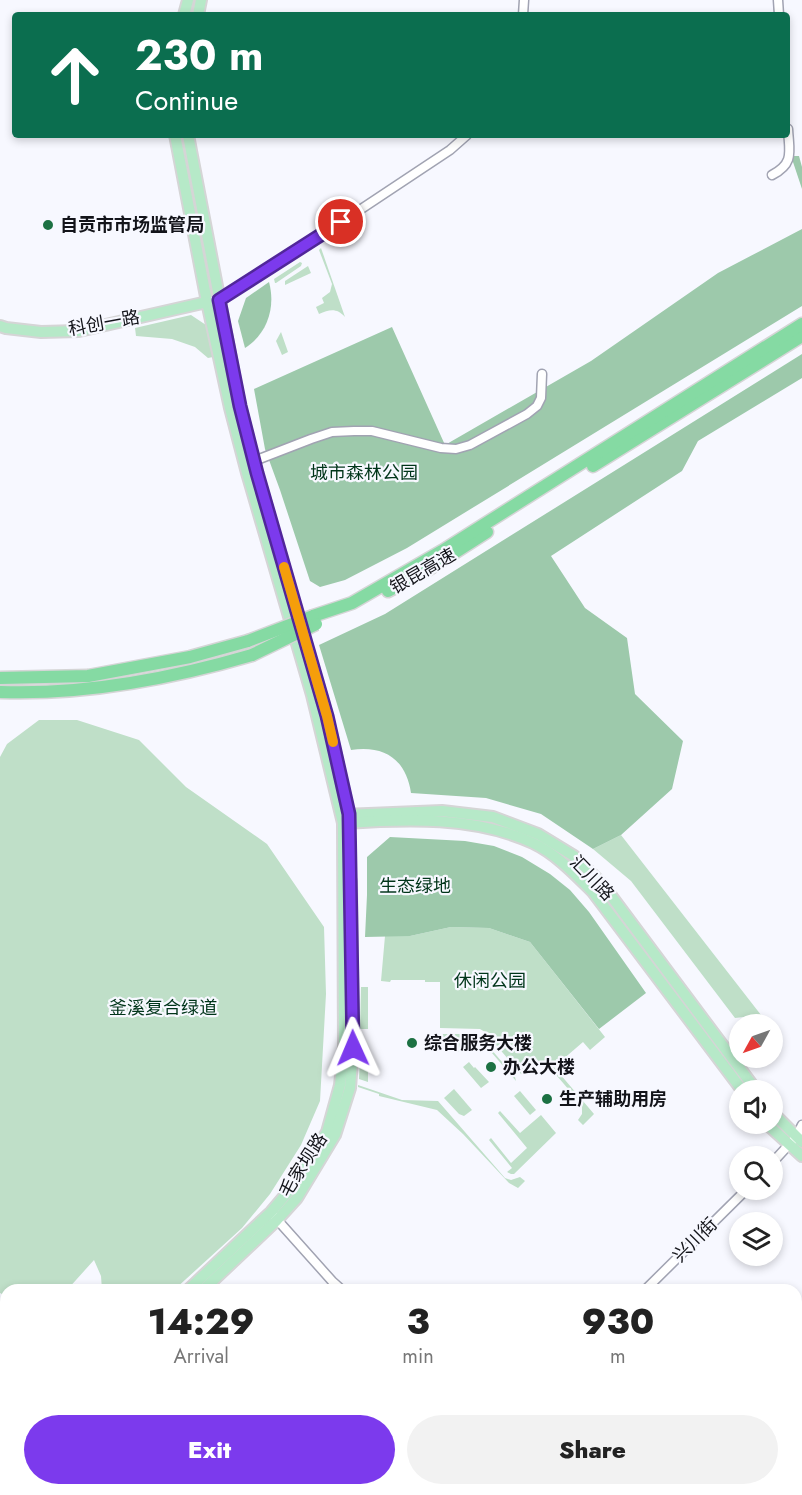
<!DOCTYPE html>
<meta charset="utf-8">
<style>
:root{--surface:#fff;--page:#f2f2f2;--text:#222;--muted:#767676;--accent:#7c3aed}
body{margin:0;font-family:Jost,"Noto Sans SC",sans-serif;background:var(--page);color:var(--text);height:100vh;display:flex;flex-direction:column;font-size:22px;white-space:nowrap}
*{box-sizing:border-box;margin:0}
p{font-size:20px;color:var(--muted)}
.icon{flex:none;width:33px;height:33px;fill:none;stroke:currentColor;stroke-width:2;stroke-linecap:round;stroke-linejoin:round}
.map{position:relative;flex:1;overflow:hidden}
.side{position:absolute;left:0px;top:1284px;width:802px;height:212px;display:flex;flex-direction:column;background:var(--surface);border-radius:18px 18px 0 0;box-shadow:0 3px 9px #0003}
.side>*{flex:none}
.banner{position:absolute;left:12px;top:12px;width:778px;height:126px;border-radius:6px;box-shadow:0 3px 9px #0003;background:#0b6e4f;color:#fff;overflow:hidden}
.needle{width:39px;rotate:230deg}
.controls{position:absolute;left:729px;top:1014px;display:grid;gap:12px}
.controls a{display:grid;place-items:center;width:54px;height:54px;border-radius:50%;background:var(--surface);box-shadow:0 3px 9px #0003;font-size:30px}
.pin{position:absolute;display:grid;place-items:center;width:51px;height:51px;color:#fff;margin:-26px;border:3px solid #fff;border-radius:50%;box-shadow:0 2px 6px #0007}
.me{position:absolute;width:66px;margin:-33px;rotate:359deg;stroke-linejoin:round;filter:drop-shadow(0 0 4px #0008)}
.turn{display:flex;align-items:center;gap:21px;height:126px;padding:0 24px;font-size:27px}
.turn .icon{width:78px;height:78px;stroke-width:2.5}
.turn b{display:block;font-size:42px;line-height:51px}
.eta{display:flex;justify-content:space-evenly;align-items:center;height:102px;text-align:center}
.eta b{font-size:36px;font-weight:800;line-height:42px}
.action{display:flex;gap:12px;margin-top:auto;padding:12px 24px}
.action a{flex:1;height:69px;border-radius:36px;background:var(--accent);color:#fff;font-size:24px;font-weight:800;line-height:69px;text-align:center}
.action a+a{background:var(--page);color:var(--text)}
.map>svg:first-child{display:block}
.green{fill:#bfdfc8}
.forest{fill:#9dc9ab}
.lines{fill:none;stroke-linecap:round;stroke-linejoin:round}
.minor-casing{stroke:#a1a3b2;stroke-width:11}
.major-casing{stroke:#d5d5d6;stroke-width:14}
.highway-casing{stroke:#d5d5d6;stroke-width:15}
.minor{stroke:#fff;stroke-width:8}
.major{stroke:#b6e9c8;stroke-width:10}
.highway{stroke:#85daa3;stroke-width:12}
.highway-bridge-casing{stroke:#d5d5d6;stroke-width:15;stroke-linecap:butt}
.highway-bridge{stroke:#85daa3;stroke-width:12}
.route-casing{stroke:#51269a;stroke-width:15}
.route{stroke:#7c3aed;stroke-width:10}
.slow{stroke:#f59e0b;stroke-width:10}
.poi-dot{fill:#1c7143;stroke:#f7f8ff;stroke-width:2}
.labels{text-anchor:middle;dominant-baseline:central;stroke-width:4.5;stroke-linejoin:round;paint-order:stroke}
.poi-label{font-size:18px;font-weight:bold;fill:#13141a;stroke:#f7f8ff;text-anchor:start}
.street-label{font-size:18px;fill:#13141a;stroke:#f7f8ff}
.park-label{font-size:18px;fill:#00351a;stroke:#f7f8ff}
</style>
<div class="map">
<svg width="802" height="1495" viewBox="0 0 802 1495">
<rect width="100%" height="100%" fill="#f7f8ff"/>
<!-- green -->
<g class="green">
<path d="M321,248L345,317C337,308 330,309 319,314L316,307L324,303L322,298L330,292L332,284L319,250Z"/>
<polygon points="300,262 302,263 301,266 276,283 275,283 274,279"/>
<polygon points="308,266 311,273 285,285 285,281"/>
<polygon points="191,315 206,325 213,357 208,358 195,347 172,339 136,336 135,328"/>
<polygon points="281,332 288,352 282,355 276,341"/>
<polygon points="39,720 77,720 139,740 186,787 267,844 324,927 326,994 320,1101 301,1145 270,1194 242,1228 174,1290 102,1290 101,1276 94,1260 67,1290 6,1290 6,1296 0,1293 0,757 7,744"/>
<polygon points="621,835 761,1015 735,1018 631,881 593,849"/>
<path d="M451,927L489,928L530,942L605,1037L590,1050L583,1042L554,1067L594,1114L583,1125L578,1120L582,1114V1105L551,1069C541,1061 535,1069 526,1075L521,1074L485,1032L480,1029L440,1028V982H425V980H391L390,982L381,981L385,936H410Z"/>
<polygon points="361,987 368,987 368,1029 360,1029"/>
<polygon points="440,1034 478,1034 515,1077 516,1081 480,1039 465,1052 462,1049 457,1053 446,1039 440,1036"/>
<polygon points="360,1054 368,1054 368,1082 359,1079"/>
<polygon points="469,1062 474,1068 475,1067 489,1082 481,1088 463,1067"/>
<polygon points="358,1085 402,1100 438,1101 505,1178 511,1180 520,1177 525,1181 518,1188 509,1183 463,1134 437,1110 379,1096 379,1094 358,1087"/>
<polygon points="454,1089 472,1110 464,1116 459,1114 444,1098"/>
<polygon points="520,1091 536,1110 530,1115 514,1096"/>
<polygon points="500,1111 520,1133 541,1115 556,1133 514,1174 511,1174 507,1172 512,1168 489,1140 491,1138 511,1163 527,1148 498,1113"/>
<polygon points="6,1319 6,1365 0,1374 0,1330"/>
</g>
<!-- forest -->
<g class="forest">
<polygon points="791,156 799,156 802,167 802,189"/>
<polygon points="802,229 802,306 407,548 345,580 320,587 310,581 280,490 265,449 254,389 392,327 445,445 591,361 718,273"/>
<path d="M269,282C276,308 267,334 245,348L238,321L246,298Z"/>
<path d="M802,354V378L698,441L682,471L551,556L585,608L627,638L635,694L683,741L672,789L621,835L593,849L541,814L486,798L411,793C406,759 384,745 351,750L319,645L385,614Z"/>
<polygon points="390,837 465,841 494,846 522,857 550,874 570,890 589,912 646,993 599,1029 530,942 489,928 451,927 410,936 365,937 367,895 367,857"/>
</g>
<g class="lines">
<!-- minor casing -->
<g class="minor-casing">
<g id="minor">
<polyline points="778,0 779,15"/>
<polyline points="523,15 524,0"/>
<path d="M772,175C795,163 789,151 788,129"/>
<polyline points="207,302 219,300 304,247 450,150 467,135"/>
<polyline points="254,461 311,439 332,432 354,431 372,431 441,448 456,449 470,445 527,414 537,406 541,398 542,374"/>
<polyline points="772,1163 796,1137 802,1125"/>
<polyline points="273,1215 332,1281 342,1290"/>
<polyline points="645,1290 746,1190"/>
<polyline points="0,1380 6,1370"/>
<polyline points="575,1495 577,1490"/>
</g>
</g>
<!-- major casing -->
<g class="major-casing">
<g id="major">
<polyline points="184,15 188,0"/>
<polyline points="198,15 201,0"/>
<polyline points="175,135 207,302 230,408 247,473 312,695 343,823 344,1047 340,1085 327,1132 293,1186 271,1212 188,1290"/>
<polyline points="188,135 240,406 257,473 327,716 349,814 350,824"/>
<polyline points="0,326 6,328 41,332 79,331 207,302"/>
<polyline points="344,815 442,811 493,817 538,834 574,856 603,885 756,1090"/>
<path d="M344,823C406,819 475,816 533,843C556,854 575,874 593,892L742,1090"/>
<polyline points="772,1112 802,1142"/>
<polyline points="767,1124 802,1156"/>
<polyline points="203,1290 277,1220 297,1198 335,1135 350,1088 353,1048 351,881"/>
<polyline points="0,1451 6,1454"/>
<polyline points="0,1463 6,1467"/>
<polyline points="52,1490 62,1495"/>
<polyline points="72,1490 82,1495"/>
<polyline points="33,1495 35,1490"/>
</g>
</g>
<!-- highway casing -->
<g class="highway-casing">
<g id="highway">
<polyline points="593,466 802,336"/>
<polyline points="388,591 426,571 487,532"/>
<polyline points="313,616 352,603 442,551 802,324"/>
<polyline points="0,678 88,676 190,657 248,641"/>
<path d="M0,692C85,695 170,679 252,655"/>
</g>
</g>
<!-- minor -->
<use href="#minor" class="minor"/>
<!-- major -->
<use href="#major" class="major"/>
<!-- highway -->
<use href="#highway" class="highway"/>
<!-- highway-bridge casing -->
<g class="highway-bridge-casing">
<g id="highway-bridge">
<polyline points="248,641 313,616"/>
<polyline points="252,655 316,624"/>
</g>
</g>
<!-- highway-bridge -->
<use href="#highway-bridge" class="highway-bridge"/>
</g>
<g class="lines">
<!-- route casing -->
<g class="route-casing">
<polyline id="route" points="341,222 219,300 240,406 257,473 327,716 349,814 353,1048"/>
</g>
<!-- route -->
<use href="#route" class="route"/>
<!-- slow -->
<polyline class="slow" points="284,567 327,716 333,742"/>
</g>
<!-- markers -->
<g class="poi-dot">
<circle cx="48" cy="225" r="6"/>
<circle cx="412" cy="1043" r="6"/>
<circle cx="491" cy="1067" r="6"/>
<circle cx="547" cy="1099" r="6"/>
</g>
<g class="labels">
<!-- poi labels -->
<g class="poi-label">
<text x="60" y="225">自贡市市场监管局</text>
<text x="424" y="1043">综合服务大楼</text>
<text x="503" y="1067">办公大楼</text>
<text x="559" y="1099">生产辅助用房</text>
</g>
<!-- street labels -->
<g class="street-label">
<text transform="translate(104 323) rotate(-10)">科创一路</text>
<text transform="translate(423 571) rotate(-30)">银昆高速</text>
<text transform="translate(592 878) rotate(46)">汇川路</text>
<text transform="translate(303 1165) rotate(-57)">毛家坝路</text>
<text transform="translate(695 1240) rotate(-45)">兴川街</text>
</g>
<!-- park labels -->
<g class="park-label">
<text x="364" y="473">城市森林公园</text>
<text x="415" y="886">生态绿地</text>
<text x="490" y="981">休闲公园</text>
<text x="163" y="1008">釜溪复合绿道</text>
</g>
</g>
</svg>
<div class="controls">
<a><svg class="needle" viewBox="-14 -14 28 28"><path d="M0-13l5 13h-10z" fill="#e53935"/><path d="M0 13l5-13h-10z" fill="#767676"/></svg></a>
<a><svg class="icon" aria-label="sound" viewBox="0 0 24 24"><path d="M4 9h4l5-4v14l-5-4H4zM17 9q2 3 0 6"/></svg></a>
<a><svg class="icon" aria-label="search" viewBox="0 0 24 24"><circle cx="10" cy="10" r="6"/><path d="M15 15l6 6"/></svg></a>
<a><svg class="icon" aria-label="layers" viewBox="0 0 24 24"><path d="M12 4l9 5-9 5-9-5zM3 14l9 5 9-5"/></svg></a>
</div>
<div class="pin" style="left:341px;top:222px;background:#d93025"><svg class="icon" aria-label="arrive" viewBox="0 0 24 24"><path d="M6 21V4h12l-3 4 3 4H6"/></svg></div>
<svg class="me" style="left:353px;top:1048px" viewBox="-20 -20 40 40"><path d="M0-17L14 15 0 8-14 15z" fill="#7c3aed" stroke="#fff" stroke-width="4"/></svg>
<div class="banner">
<div class="turn"><svg class="icon" aria-label="ahead" viewBox="0 0 24 24"><path d="M12 20V5M6 11l6-6 6 6"/></svg><div><b>230 m</b>Continue</div></div>
</div>
<section class="side">
<div class="eta">
<div><b>14:29</b><p>Arrival</p></div>
<div><b>3</b><p>min</p></div>
<div><b>930</b><p>m</p></div>
</div>
<div class="action"><a>Exit</a><a>Share</a></div>
</section>
</div>
